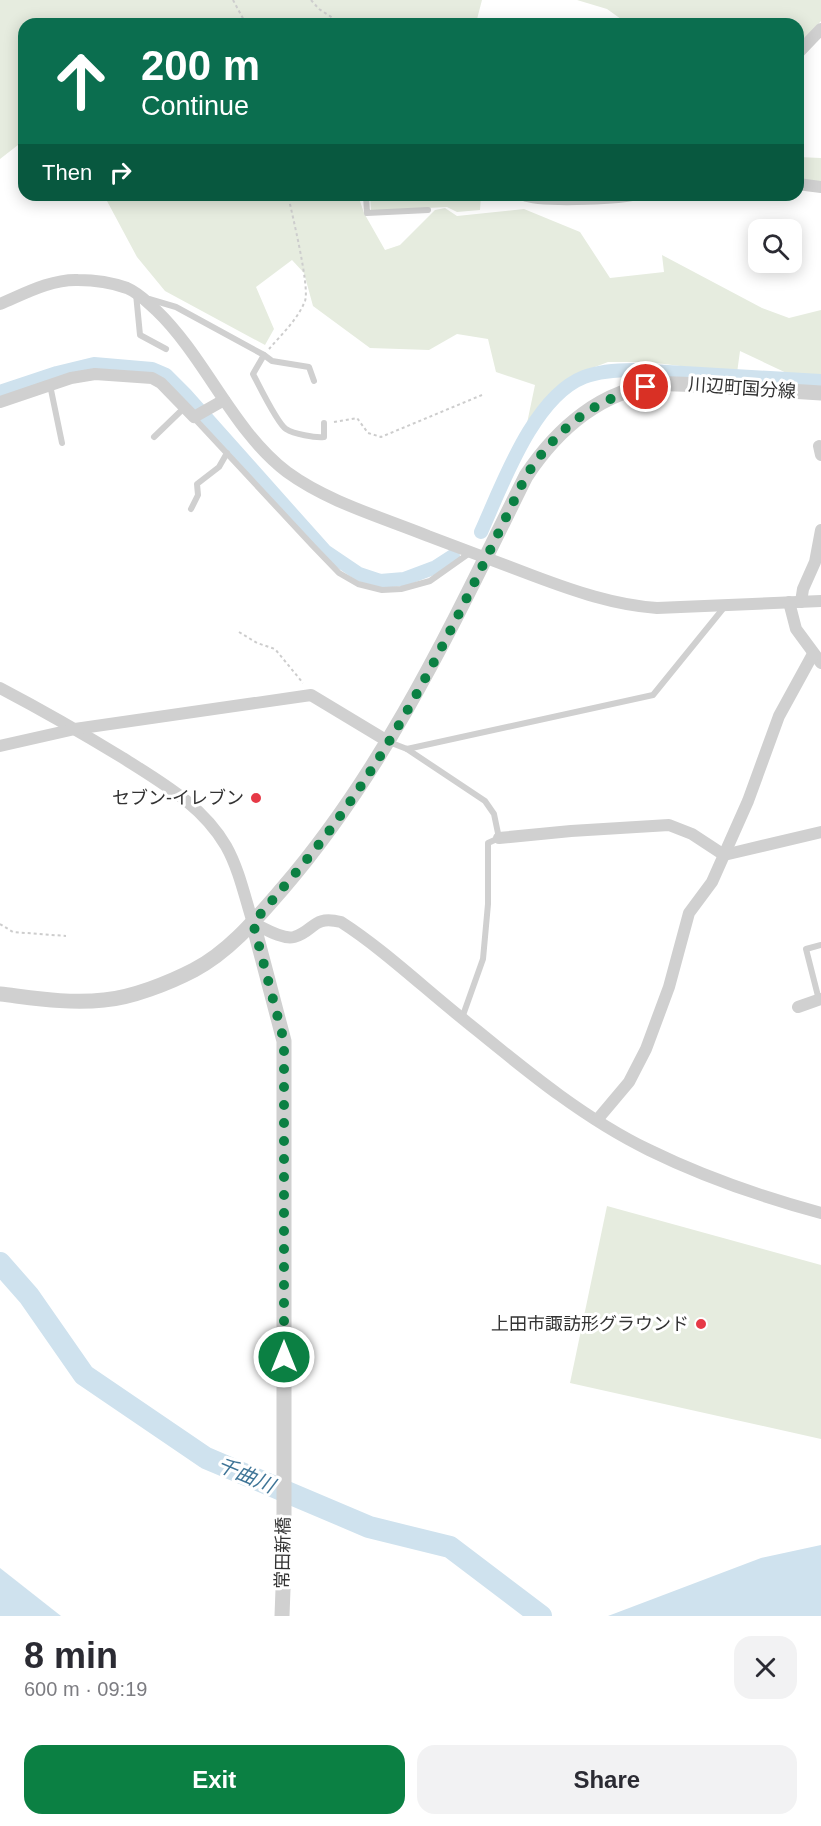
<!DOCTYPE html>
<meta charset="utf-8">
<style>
:root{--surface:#fff;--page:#f2f2f3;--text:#2b2b33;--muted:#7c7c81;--accent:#0b8043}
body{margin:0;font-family:Helvetica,"Noto Sans JP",sans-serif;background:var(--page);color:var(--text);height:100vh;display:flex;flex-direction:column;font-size:22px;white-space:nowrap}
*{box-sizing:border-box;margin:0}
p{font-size:20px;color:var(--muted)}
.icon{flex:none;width:33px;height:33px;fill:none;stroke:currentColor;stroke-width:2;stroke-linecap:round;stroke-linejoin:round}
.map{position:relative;height:1616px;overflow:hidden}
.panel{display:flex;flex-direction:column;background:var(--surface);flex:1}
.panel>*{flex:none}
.top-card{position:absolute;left:18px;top:18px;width:786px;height:183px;border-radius:18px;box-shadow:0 3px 15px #0003;background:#0b6e4f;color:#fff;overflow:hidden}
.controls{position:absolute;left:748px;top:219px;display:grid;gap:12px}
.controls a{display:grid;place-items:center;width:54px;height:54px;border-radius:12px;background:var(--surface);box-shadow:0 3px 15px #0003;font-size:30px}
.pin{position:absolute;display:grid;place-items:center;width:51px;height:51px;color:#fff;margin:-26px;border:3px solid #fff;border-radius:50%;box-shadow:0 2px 6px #0007}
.me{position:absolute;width:66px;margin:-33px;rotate:0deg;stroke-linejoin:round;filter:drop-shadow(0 0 4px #0008)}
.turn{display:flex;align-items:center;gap:21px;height:126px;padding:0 24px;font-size:27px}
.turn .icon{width:78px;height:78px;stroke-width:2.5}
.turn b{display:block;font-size:42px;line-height:51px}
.then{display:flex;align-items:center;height:57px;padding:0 24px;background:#0003;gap:12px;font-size:22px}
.round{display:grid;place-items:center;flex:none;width:63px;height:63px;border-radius:18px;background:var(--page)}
.headline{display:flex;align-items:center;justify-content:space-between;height:102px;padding:0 24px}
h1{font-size:36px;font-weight:600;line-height:45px}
.action{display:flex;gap:12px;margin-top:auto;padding:12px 24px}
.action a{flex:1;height:69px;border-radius:18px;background:var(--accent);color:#fff;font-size:24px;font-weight:600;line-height:69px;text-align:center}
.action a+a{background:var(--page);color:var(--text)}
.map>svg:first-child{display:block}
.green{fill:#e6ecdf}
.water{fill:#cfe2ee}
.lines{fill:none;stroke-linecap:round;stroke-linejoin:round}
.canal{stroke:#cfe2ee;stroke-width:14}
.river{stroke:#cfe2ee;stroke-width:22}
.path{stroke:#cdcdcd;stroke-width:2;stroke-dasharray:3 3;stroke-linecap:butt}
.service{stroke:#d0d0d0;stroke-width:6}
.minor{stroke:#d0d0d0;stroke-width:12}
.tertiary{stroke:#d0d0d0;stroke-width:15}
.route{stroke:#0b8043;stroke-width:10;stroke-dasharray:0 18}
.poi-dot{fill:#e63946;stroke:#fff;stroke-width:2}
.labels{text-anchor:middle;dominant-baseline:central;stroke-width:6;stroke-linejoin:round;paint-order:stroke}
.street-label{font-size:18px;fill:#333;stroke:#fff}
.poi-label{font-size:18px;fill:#333;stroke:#fff;text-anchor:end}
.water-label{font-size:20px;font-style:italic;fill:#3f7597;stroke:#fff}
</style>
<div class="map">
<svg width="821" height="1616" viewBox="0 0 821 1616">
<rect width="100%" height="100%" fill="#fff"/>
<!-- green -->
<g class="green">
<polygon points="0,0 482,0 476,23 470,24 24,24 24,149 18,145 0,159"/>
<polygon points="577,0 821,0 821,21 798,46 798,24 628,24 607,9"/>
<polygon points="798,157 821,158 821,185 798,181"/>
<polygon points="97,195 358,195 364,213 385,250 400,245 435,210 445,208 457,216 524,209 580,232 610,278 664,272 662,255 762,308 789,318 821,310 821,378 793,376 740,351 737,373 648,362 608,362 579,373 561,384 547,399 526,428 535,385 496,372 488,339 457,334 429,350 370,348 313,306 304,273 292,260 256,287 274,329 265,345 165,291 137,257 107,201"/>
<polygon points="370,195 481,195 480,210 457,212 447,207 371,211"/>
<polygon points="607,1206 821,1265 821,1439 570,1383"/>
</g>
<!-- water -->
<g class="water">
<polygon points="821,1545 821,1616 608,1616 761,1558"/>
<polygon points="0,1568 61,1616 0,1616"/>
</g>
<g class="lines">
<!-- canal -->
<g class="canal">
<polyline points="0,392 57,373 94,364 152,369 166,375 185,394 325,551 359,574 380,581 404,579 436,567 453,556"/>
<path d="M481,532C502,486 533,397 584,377C600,371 617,370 634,370L821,381"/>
</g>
<!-- river -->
<polyline class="river" points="0,1263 29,1296 84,1375 206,1458 369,1527 450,1547 541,1616"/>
<!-- path -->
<g class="path">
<polyline points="233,0 246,24"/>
<polyline points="311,0 319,9 342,24"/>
<path d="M269,349C281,335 298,319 305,301C310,287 292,214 288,195"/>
<polyline points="334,422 357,418 368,433 381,437 482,395"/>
<polyline points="239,632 257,643 275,649 303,683"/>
<polyline points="0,924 13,932 66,936"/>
</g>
<!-- service -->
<g class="service">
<polyline points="366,195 367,213 428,210"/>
<polyline points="136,294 140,335 166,349"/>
<polyline points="149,299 176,307 264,355 272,361 309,367 314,381"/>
<path d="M264,355L253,374C259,385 277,423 286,429C294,434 315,438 324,437V423"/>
<polyline points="50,385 62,443"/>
<polyline points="194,418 313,546 339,573 358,584 382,590 401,589 430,581 471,552"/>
<polyline points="154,437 185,407"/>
<polyline points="191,509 198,495 197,484 219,467 227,453"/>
<polyline points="389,742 407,749 653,695 726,605"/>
<polyline points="407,749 485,801 494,814 499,838 488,843 488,904 483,959 462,1018"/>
<polyline points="819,1000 806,949 821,945"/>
</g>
<!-- minor -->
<g class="minor">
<polyline points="798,53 821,29"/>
<polyline points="798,184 821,187"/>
<path d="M524,195C538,202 615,199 633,195"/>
<path d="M0,304C24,294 51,279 78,280C93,280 113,283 127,288C139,293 147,302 156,310C206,358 232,430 287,472C328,502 381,517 428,536C463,549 499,563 534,576C574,591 614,605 657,608L821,601"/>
<polyline points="0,402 71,378 95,374 152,378 161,383 194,417 224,400"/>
<polyline points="819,446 821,455"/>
<polyline points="789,602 796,629 821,663"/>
<polyline points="801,602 803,589 815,562 821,530"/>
<path d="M0,688C42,710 82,733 123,758C162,783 202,805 226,846C239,869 245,898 253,923C264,928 282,940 294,937C315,931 312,915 341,922C383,949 424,988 463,1019C522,1067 581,1117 649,1150C704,1177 762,1197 821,1213"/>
<polyline points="0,746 75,729 311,695 389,742"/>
<polyline points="499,838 571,831 669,825 692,834 724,855 821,832"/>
<polyline points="798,1007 821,999"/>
<polyline points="597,1120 629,1082 646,1049 669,987 689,913 712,882 748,801 779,716 813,654"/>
</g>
<!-- tertiary -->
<g class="tertiary">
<polyline points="253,923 284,1041 284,1562 282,1616"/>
<path d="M0,994C34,998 69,1004 104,1000C131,998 169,983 194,970C230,951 257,918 283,888C388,766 455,619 526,476C557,429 602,389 661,384C682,383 704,386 725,387C757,389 789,391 821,393"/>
</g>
</g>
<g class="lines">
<!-- route -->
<path class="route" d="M284,1357V1041L253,923C284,886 317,850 345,809C418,706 471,589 526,476C556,430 592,400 646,387"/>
</g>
<!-- markers -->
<g class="poi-dot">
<circle cx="256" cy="798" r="6"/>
<circle cx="701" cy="1324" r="6"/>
</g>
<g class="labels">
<!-- street labels -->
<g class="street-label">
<text transform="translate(742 388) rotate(4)">川辺町国分線</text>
<text transform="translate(283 1553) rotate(-89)">常田新橋</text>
</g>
<!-- poi labels -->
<g class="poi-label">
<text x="244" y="798">セブン-イレブン</text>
<text x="689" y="1324">上田市諏訪形グラウンド</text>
</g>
<!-- water labels -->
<g class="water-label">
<text transform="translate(246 1475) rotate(23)">千曲川</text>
</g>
</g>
</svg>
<div class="controls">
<a><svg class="icon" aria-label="search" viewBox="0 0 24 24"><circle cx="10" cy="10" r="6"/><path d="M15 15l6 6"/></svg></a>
</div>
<div class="pin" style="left:646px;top:387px;background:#d93025"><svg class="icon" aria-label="arrive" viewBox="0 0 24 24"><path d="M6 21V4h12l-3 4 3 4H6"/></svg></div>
<svg class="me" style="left:284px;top:1357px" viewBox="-20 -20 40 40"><circle r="17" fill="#0b8043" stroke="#fff" stroke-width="3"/><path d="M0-11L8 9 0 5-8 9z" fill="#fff"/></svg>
<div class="top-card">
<div class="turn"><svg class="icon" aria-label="ahead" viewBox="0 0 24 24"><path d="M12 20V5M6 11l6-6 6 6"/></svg><div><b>200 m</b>Continue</div></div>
<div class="then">Then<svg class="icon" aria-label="right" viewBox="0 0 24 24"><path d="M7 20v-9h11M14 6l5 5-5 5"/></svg></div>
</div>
</div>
<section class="panel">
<div class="headline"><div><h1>8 min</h1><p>600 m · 09:19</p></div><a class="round"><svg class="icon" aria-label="close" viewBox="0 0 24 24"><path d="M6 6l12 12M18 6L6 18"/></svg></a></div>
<div class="action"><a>Exit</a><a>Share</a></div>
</section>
